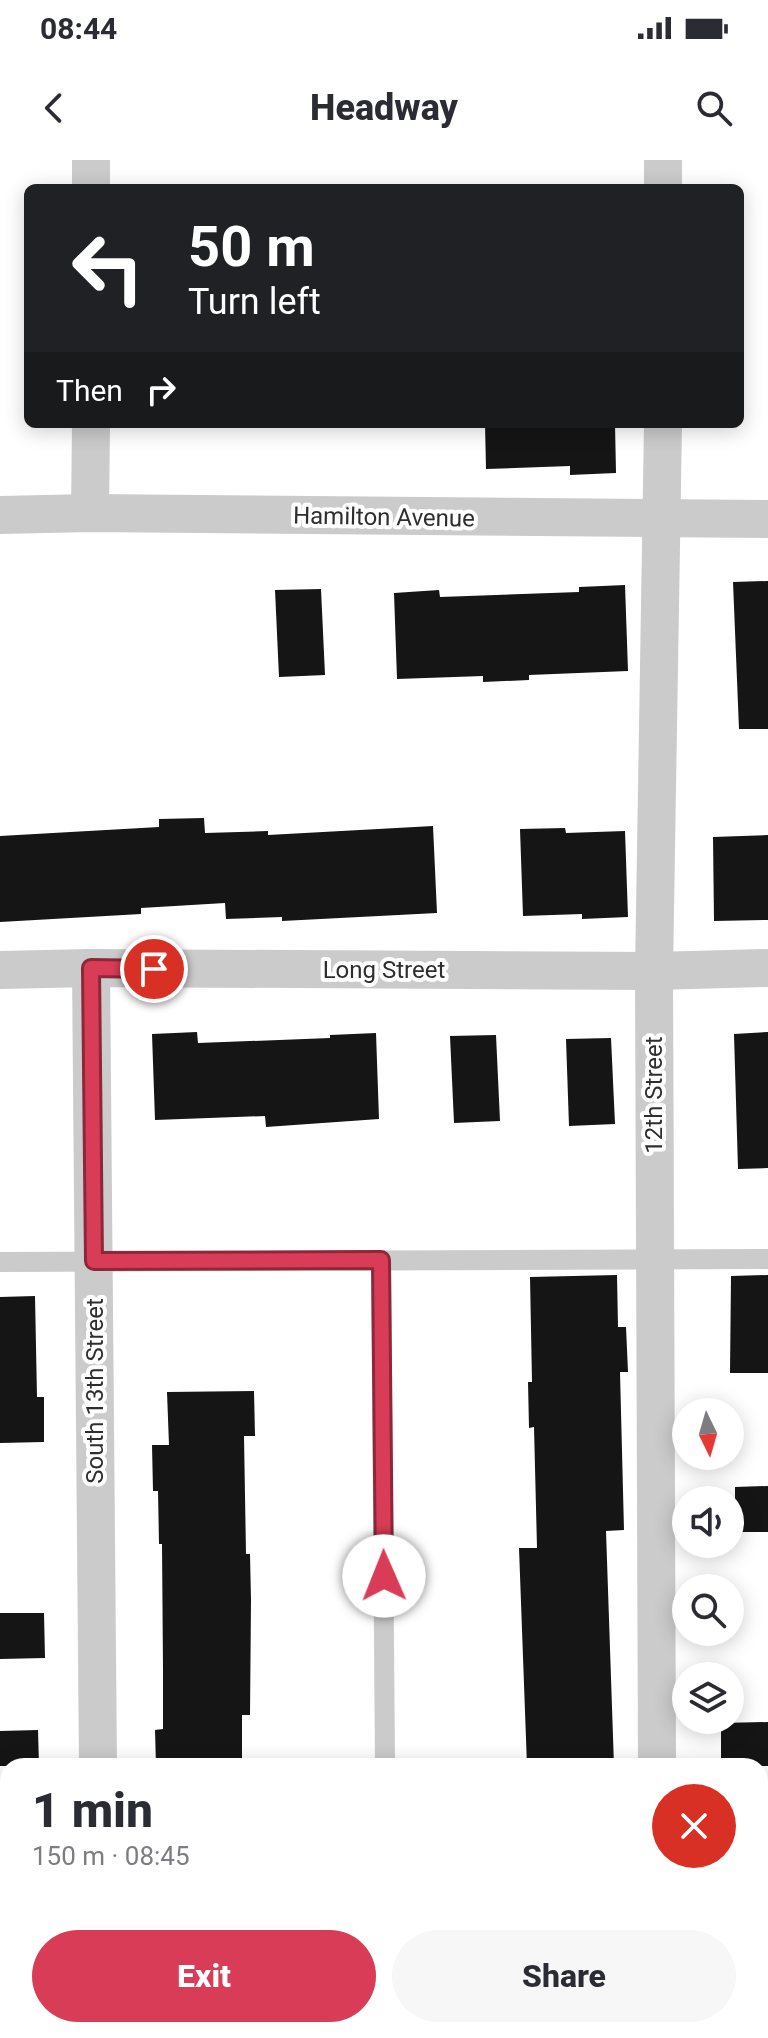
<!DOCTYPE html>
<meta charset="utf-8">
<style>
:root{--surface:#fff;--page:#f7f7f7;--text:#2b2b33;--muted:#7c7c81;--accent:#d93c57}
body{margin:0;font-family:Roboto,sans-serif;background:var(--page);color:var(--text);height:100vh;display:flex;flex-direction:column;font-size:30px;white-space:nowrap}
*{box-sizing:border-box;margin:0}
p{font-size:26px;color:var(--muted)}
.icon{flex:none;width:44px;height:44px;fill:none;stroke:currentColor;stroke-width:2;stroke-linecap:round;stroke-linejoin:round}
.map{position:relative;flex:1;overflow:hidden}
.sheet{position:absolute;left:0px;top:1598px;width:768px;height:280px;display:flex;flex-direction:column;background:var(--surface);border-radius:24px 24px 0 0;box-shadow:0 4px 20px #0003}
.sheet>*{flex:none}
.guide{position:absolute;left:24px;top:24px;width:720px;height:244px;border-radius:12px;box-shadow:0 4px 20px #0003;background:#202124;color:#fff;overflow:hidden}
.needle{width:52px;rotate:175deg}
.controls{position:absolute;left:672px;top:1238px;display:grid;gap:16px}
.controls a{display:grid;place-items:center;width:72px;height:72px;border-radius:50%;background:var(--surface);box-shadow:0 4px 20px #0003;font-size:40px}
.pin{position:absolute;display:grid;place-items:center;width:68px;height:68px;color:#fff;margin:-34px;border:4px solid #fff;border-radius:50%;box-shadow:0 2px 8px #0007}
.me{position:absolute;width:88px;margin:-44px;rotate:359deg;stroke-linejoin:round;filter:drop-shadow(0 0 6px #0008)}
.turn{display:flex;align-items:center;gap:28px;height:168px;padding:0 32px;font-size:36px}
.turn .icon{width:104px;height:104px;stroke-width:2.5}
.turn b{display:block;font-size:56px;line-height:68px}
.then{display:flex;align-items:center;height:76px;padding:0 32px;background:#0003;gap:16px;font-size:30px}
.round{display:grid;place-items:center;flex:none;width:84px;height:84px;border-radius:42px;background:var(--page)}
.headline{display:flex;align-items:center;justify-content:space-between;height:136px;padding:0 32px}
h1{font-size:48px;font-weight:800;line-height:60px}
.action{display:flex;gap:16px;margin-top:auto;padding:16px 32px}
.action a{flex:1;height:92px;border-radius:48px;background:var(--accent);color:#fff;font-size:32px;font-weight:800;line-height:92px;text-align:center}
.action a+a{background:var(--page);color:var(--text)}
.status{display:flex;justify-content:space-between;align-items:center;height:56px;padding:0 40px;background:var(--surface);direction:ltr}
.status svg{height:22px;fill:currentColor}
header{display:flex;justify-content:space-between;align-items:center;height:104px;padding:0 32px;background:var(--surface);font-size:36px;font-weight:800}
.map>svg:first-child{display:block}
.building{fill:#151515}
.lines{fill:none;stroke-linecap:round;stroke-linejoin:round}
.lane{stroke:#cbcbcb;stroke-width:20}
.street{stroke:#cbcbcb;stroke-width:38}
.route-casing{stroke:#8d2739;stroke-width:20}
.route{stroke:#d93c57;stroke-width:14}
.labels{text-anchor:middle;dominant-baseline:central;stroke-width:8;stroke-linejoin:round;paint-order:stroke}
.street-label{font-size:24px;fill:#2e2e2e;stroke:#fff}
</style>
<div class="status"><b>08:44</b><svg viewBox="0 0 49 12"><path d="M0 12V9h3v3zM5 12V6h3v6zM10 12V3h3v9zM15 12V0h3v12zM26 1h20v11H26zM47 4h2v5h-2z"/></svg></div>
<header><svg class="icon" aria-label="back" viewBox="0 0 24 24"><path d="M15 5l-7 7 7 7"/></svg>Headway<svg class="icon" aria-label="search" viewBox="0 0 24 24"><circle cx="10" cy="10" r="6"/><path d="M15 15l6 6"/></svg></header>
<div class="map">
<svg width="768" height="1878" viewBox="0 0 768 1878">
<rect width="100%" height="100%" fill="#fff"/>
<!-- building -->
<g class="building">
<polygon points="485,264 615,264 616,313 570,315 570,306 486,309"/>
<polygon points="768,421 768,569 739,569 733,422"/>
<polygon points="625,425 628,511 529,515 529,520 483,522 483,516 397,519 394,433 439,430 440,437 579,432 579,427"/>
<polygon points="321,429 325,515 279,517 275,430"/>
<polygon points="204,658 205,673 268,671 268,675 433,666 437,753 282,761 282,757 226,759 225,743 141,748 141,754 0,762 0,676 159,667 159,659"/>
<polygon points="565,668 566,673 625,671 628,757 582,759 582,754 523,756 520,669"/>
<polygon points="768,675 768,760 714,761 713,677"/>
<polygon points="197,872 198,883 330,878 330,875 376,873 379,959 266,967 265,956 155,960 152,874"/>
<polygon points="768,872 768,1008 738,1009 734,874"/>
<polygon points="496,875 500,961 454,963 450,876"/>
<polygon points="611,878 615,964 569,966 566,879"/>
<polygon points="617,1115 618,1167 626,1167 628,1212 620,1212 624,1370 606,1371 614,1606 527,1606 519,1388 537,1388 534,1267 529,1268 528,1222 532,1222 530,1117"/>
<polygon points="768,1115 768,1213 730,1213 731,1116"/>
<polygon points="35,1136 37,1237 44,1237 44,1282 0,1283 0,1137"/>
<polygon points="254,1231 255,1276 244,1276 246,1394 250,1394 251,1440 250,1555 242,1555 242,1606 156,1606 155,1570 163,1569 163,1510 162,1384 159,1384 158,1331 153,1331 152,1285 169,1285 167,1232"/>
<polygon points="768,1326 768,1372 735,1372 735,1327"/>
<polygon points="0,1453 44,1453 45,1498 0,1499"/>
<polygon points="768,1562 768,1606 721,1606 721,1563"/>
<polygon points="38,1570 39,1606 0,1606 0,1571"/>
</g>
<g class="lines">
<!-- lane -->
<g class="lane">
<polyline points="381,1100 385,1606"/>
<polyline points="0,1102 768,1099"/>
<polyline points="760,1812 768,1812"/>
<polyline points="0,1814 8,1814"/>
<polyline points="387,1870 387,1878"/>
</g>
<!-- street -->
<g class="street">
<polyline points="91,28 91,0"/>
<polyline points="663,28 663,0"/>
<polyline points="90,353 91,264"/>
<polyline points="0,355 90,353 768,359"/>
<polyline points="91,808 98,1606"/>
<polyline points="0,810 91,808 654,811 768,808"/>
<polyline points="657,1606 654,811 663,264"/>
<polyline points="100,1870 100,1878"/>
<polyline points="659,1870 659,1878"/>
</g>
</g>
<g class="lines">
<!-- route casing -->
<g class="route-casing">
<polyline id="route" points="154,809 91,808 94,1101 381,1100 384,1416"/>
</g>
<!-- route -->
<use href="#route" class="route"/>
</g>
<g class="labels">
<!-- street labels -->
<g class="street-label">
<text transform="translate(384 357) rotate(1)">Hamilton Avenue</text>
<text x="384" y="810">Long Street</text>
<text transform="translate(654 935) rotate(-90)">12th Street</text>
<text transform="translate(95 1231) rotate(-90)">South 13th Street</text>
</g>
</g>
</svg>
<div class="controls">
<a><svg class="needle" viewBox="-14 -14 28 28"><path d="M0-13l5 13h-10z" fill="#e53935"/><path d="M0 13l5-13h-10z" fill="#7c7c81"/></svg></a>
<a><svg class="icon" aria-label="sound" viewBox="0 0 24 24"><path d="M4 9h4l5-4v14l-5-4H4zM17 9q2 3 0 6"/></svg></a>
<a><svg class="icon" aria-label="search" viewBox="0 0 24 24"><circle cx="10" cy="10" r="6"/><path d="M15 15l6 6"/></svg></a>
<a><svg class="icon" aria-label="layers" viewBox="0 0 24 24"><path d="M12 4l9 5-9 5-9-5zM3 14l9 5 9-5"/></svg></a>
</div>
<div class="pin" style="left:154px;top:809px;background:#d93025"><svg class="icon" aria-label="arrive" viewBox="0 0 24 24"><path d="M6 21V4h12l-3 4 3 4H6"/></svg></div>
<svg class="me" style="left:384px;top:1416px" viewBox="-20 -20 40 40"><circle r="19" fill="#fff"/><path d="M0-13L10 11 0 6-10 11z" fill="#d93c57"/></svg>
<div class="guide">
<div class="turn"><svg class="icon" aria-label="left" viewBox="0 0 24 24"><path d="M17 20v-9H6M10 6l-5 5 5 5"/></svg><div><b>50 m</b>Turn left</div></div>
<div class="then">Then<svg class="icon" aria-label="right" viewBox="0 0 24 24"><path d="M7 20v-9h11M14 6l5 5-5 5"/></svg></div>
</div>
<section class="sheet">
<div class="headline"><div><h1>1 min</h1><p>150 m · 08:45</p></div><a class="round" style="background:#d93025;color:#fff"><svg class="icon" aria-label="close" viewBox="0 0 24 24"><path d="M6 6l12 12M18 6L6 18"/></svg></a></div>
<div class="action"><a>Exit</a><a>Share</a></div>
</section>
</div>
